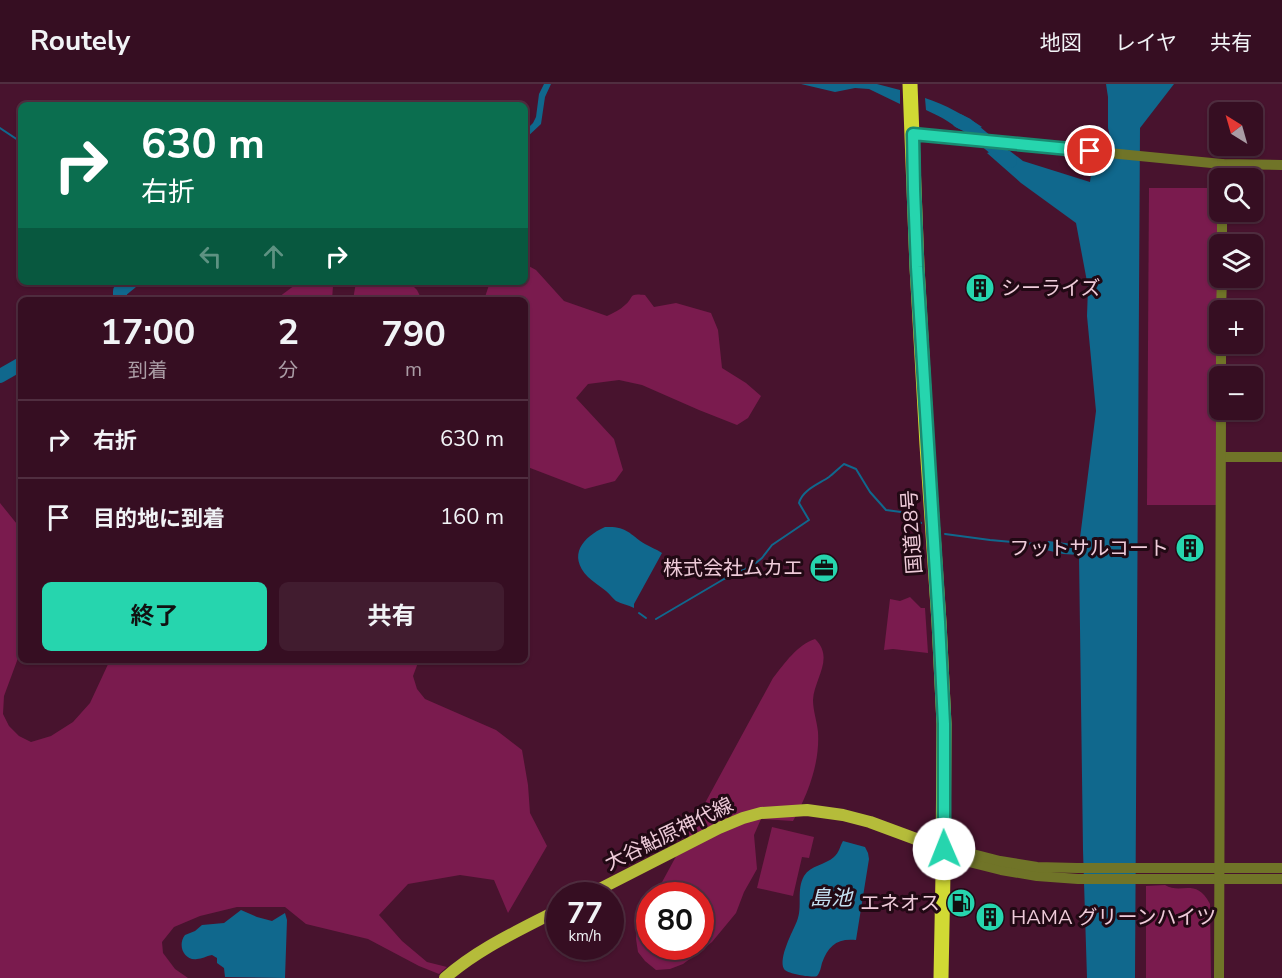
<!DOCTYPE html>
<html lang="ja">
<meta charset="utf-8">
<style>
:root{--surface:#360e22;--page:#411c2f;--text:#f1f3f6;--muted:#aa9ca5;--line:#502e40;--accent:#26d5ae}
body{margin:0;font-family:"Nunito Sans","Noto Sans JP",sans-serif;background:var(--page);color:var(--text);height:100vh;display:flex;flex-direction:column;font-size:22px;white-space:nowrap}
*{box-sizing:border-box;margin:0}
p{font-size:20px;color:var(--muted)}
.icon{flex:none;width:33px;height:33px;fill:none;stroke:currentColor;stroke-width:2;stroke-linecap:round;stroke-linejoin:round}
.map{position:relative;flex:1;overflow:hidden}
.drawer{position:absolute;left:18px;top:213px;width:510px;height:366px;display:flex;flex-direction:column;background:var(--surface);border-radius:9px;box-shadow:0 2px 4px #0004,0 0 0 2px var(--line)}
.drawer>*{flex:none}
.guide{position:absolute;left:18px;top:18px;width:510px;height:183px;border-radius:9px;box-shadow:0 2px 4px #0004,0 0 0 2px var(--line);background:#0b6e4f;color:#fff;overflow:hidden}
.needle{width:39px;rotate:323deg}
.tools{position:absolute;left:1209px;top:18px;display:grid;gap:12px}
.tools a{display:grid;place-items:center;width:54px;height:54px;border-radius:9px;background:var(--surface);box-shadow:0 2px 4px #0004,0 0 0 2px var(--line);font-size:30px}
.speed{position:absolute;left:546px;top:798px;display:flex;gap:12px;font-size:30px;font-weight:700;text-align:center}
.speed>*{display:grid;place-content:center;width:78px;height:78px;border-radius:50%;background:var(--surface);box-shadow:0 2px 4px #0004,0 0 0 2px var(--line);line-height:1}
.speed small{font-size:15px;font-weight:400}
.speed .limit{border:9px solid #d22;background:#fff;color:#111}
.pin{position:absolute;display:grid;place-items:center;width:51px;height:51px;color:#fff;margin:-26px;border:3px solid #fff;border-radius:50%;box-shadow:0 2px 6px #0007}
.me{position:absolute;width:66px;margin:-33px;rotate:359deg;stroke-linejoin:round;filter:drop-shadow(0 0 4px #0008)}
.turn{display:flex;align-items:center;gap:21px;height:126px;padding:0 24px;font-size:27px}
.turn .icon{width:78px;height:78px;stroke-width:2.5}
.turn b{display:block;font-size:42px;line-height:51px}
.lanes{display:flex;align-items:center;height:57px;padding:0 24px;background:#0003;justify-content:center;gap:30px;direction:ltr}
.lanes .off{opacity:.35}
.eta{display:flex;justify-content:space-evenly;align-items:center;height:102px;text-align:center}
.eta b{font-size:36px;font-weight:700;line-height:42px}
.primary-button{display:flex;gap:12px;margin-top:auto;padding:12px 24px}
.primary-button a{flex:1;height:69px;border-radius:9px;background:var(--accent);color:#111;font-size:24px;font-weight:700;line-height:69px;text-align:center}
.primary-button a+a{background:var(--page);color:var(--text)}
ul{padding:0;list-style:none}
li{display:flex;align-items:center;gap:18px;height:78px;padding:0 24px;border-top:2px solid var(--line)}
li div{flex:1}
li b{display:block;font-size:22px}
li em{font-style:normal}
header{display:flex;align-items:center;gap:36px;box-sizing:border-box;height:84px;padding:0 30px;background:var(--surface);border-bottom:2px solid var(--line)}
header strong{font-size:28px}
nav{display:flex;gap:33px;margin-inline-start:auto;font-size:21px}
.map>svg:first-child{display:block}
.green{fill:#7a1b4e}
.water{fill:#10688d}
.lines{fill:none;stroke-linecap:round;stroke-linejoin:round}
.stream{stroke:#10688d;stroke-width:2}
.river{stroke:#10688d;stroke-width:14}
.minor{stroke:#707428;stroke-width:10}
.major{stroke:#b5bc3a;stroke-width:12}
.highway{stroke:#d1d934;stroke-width:15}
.route-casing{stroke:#198a71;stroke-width:15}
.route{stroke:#26d5ae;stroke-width:10}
.labels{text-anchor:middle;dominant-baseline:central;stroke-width:6;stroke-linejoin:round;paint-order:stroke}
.poi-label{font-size:20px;fill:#eecbd9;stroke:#210914;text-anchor:end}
.street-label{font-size:20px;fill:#eecbd9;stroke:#210914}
.water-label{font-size:21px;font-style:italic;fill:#c3e0f0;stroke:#210914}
</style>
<header>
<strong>Routely</strong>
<nav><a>地図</a><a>レイヤ</a><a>共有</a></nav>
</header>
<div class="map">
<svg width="1282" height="894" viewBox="0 0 1282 894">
<rect width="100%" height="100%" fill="#48132e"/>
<!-- green -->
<g class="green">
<polygon points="1149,104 1218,104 1216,421 1147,421"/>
<path d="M525,180L536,186L564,217L607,232C613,229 620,226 625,221C635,213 627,209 645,211L654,223L676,219L711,229L718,246L722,284L746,299L761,312L748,334L737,341L699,326L642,301L619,296L588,300L576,314L614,355L623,386L615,397L585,405L525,382V216H484L490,198H525Z"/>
<polygon points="299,198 328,198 333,202 332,216 275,216"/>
<polygon points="356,198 409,198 417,206 422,216 353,216"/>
<polygon points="0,419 21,445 21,566 4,612 3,630 9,642 19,652 31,658 51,652 73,638 90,619 110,576 419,576 413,592 417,605 425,615 496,646 522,666 528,701 530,729 547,762 508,829 494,796 460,791 408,800 379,831 402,857 427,878 447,883 439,890 419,882 368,855 306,840 285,823 237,823 200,832 174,843 162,858 163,869 175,885 188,894 0,894"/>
<polygon points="910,513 921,524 925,524 928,569 893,565 884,566 890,515 900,517"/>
<path d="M815,555C835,574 814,595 813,616C813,627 817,637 818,648C820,679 808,710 793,737L761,735L754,751L757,785L744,808L736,829L712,858L698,869L683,880L670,885L656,886L645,877L638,868L636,855L637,841L649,820L650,862H700V812L655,811L773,594C785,579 797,561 815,555Z"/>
<polygon points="772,743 814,753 809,774 802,773 793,812 757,804"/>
<path d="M1165,801C1181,811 1196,793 1210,820L1211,894H1146V802Z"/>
</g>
<!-- water -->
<g class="water">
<polygon points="544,0 551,0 545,13 541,40 525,55 525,47 533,39 536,33 539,10"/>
<polygon points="801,0 877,0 900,6 900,20 869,5 855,4 835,8"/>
<polygon points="1106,0 1174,0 1140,44 1135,894 1087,894 1083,766 1079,471 1063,470 1046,466 1048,457 1074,460 1080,454 1096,327 1087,232 1088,203 1076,139 1021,99 987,69 997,65 1010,67 1023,77 1090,98 1091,90 1104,80 1111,57 1108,44 1108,13"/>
<path d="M925,14C946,21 964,31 982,43C960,51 961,45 944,35C939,32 932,29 926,26Z"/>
<path d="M605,443C627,442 628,449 645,460C650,463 656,465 662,469L634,520V524C628,521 622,520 616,517C612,514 610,510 606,507C600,502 593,498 588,493C567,471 583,453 605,443Z"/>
<path d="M843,757L865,763L868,769L869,775L856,856C837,854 828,862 822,879C821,883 820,889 817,892C813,894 787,890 784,885C778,874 793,847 797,837C803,823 796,806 804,792C811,781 825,781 834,773C839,769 840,762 843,757Z"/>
<path d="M241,826L257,833L272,837L285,829L287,836L285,894L225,893L224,884L217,879V874L212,871C206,872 202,875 197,875C184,877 177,861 185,851L195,847L202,841L224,839Z"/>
</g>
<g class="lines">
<!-- stream -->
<g class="stream">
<polyline points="0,44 21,58"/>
<polyline points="21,90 21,98"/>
<polyline points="945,450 990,456 1047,461"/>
<polyline points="639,529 646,534"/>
<path d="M656,535L724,495L752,482L762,474L772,461L809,436L799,419C802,406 819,400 829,393C834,389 839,384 844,380L856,385L870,408L886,426L901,428L921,439"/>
</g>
<!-- river -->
<g class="river">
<polyline points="959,37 967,41 1010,77"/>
<polyline points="120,216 120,207 131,198"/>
<polyline points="0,292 21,280"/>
</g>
<!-- minor -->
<g class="minor">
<polyline points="913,50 1222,80 1282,81"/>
<polyline points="1222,94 1222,80"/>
<polyline points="1222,160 1222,128"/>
<polyline points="1221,226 1222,194"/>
<polyline points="1221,292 1221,260"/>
<polyline points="1221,373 1282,373"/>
<polyline points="943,765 965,777 1001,786 1037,792 1078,795 1282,795"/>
<polyline points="950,766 965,768 1000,777 1037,783 1077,784 1282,784"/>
<polyline points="1219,894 1221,326"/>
</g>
<!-- major -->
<g class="major">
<polyline points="586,812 719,744 743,734 761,729 807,726 843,731 870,738 943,765"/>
<path d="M445,894C479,864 520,846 560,825"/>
</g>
<!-- highway -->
<polyline class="highway" points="910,0 917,183 927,361 939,538 944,640 943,790 941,894"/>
</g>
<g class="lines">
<!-- route casing -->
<g class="route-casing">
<polyline id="route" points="944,765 944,640 939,538 917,183 914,105 913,50 1090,67"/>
</g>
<!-- route -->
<use href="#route" class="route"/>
</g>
<!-- icons -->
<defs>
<g id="building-disc" transform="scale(1.5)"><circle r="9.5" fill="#26d5ae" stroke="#210914"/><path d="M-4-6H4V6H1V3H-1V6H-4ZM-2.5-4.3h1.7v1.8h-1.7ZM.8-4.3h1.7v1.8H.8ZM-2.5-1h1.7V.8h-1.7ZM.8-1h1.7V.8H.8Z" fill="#111"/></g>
<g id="office-disc" transform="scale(1.5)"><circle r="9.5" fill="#26d5ae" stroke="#210914"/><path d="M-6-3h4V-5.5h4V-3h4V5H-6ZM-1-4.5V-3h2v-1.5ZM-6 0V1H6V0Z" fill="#111"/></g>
<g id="fuel-disc" transform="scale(1.5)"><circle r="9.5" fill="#26d5ae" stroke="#210914"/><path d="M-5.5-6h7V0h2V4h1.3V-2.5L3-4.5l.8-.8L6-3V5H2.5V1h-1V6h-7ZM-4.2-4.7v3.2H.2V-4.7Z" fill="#111"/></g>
</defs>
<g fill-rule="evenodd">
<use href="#building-disc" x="980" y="204"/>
<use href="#building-disc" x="1190" y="464"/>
<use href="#office-disc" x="824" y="484"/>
<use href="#fuel-disc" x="961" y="819"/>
<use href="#building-disc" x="990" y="833"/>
</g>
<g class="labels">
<!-- poi labels -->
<g class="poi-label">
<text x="1001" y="204" text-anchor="start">シーライズ</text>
<text x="1169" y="464">フットサルコート</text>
<text x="803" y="484">株式会社ムカエ</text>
<text x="940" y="819">エネオス</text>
<text x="1011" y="833" text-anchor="start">HAMA グリーンハイツ</text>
</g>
<!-- street labels -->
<g class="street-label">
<text transform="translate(912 448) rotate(-94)">国道28号</text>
<text transform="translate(669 750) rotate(-26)">大谷鮎原神代線</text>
</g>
<!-- water labels -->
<g class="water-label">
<text x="831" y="814">島池</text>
</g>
</g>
</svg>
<div class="tools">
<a><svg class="needle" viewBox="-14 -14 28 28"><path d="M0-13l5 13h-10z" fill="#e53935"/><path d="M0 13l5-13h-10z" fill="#aa9ca5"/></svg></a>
<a><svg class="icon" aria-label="search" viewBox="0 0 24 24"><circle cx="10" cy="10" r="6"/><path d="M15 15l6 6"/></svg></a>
<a><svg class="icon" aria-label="layers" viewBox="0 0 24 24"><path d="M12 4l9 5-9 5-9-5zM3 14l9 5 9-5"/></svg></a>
<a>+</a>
<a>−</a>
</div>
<div class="speed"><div>77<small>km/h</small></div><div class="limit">80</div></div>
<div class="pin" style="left:1090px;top:67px;background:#d93025"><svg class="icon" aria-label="arrive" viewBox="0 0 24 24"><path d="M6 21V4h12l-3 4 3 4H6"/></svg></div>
<svg class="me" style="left:944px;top:765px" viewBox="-20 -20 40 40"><circle r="19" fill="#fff"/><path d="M0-13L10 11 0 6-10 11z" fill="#26d5ae"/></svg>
<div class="guide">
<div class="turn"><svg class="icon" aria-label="right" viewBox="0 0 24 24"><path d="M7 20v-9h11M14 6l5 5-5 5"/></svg><div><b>630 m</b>右折</div></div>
<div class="lanes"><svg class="icon off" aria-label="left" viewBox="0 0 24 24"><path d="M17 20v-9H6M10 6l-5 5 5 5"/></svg><svg class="icon off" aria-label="ahead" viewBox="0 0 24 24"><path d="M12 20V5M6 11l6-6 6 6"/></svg><svg class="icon" aria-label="right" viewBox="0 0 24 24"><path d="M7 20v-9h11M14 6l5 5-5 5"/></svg></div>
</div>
<section class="drawer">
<div class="eta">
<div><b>17:00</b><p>到着</p></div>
<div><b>2</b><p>分</p></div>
<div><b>790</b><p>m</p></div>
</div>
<ul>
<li><svg class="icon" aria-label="right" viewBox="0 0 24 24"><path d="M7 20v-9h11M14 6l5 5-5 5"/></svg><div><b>右折</b></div><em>630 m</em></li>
<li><svg class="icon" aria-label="arrive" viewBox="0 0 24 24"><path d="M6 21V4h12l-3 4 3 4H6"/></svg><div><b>目的地に到着</b></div><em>160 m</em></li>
</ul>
<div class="primary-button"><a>終了</a><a>共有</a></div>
</section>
</div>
